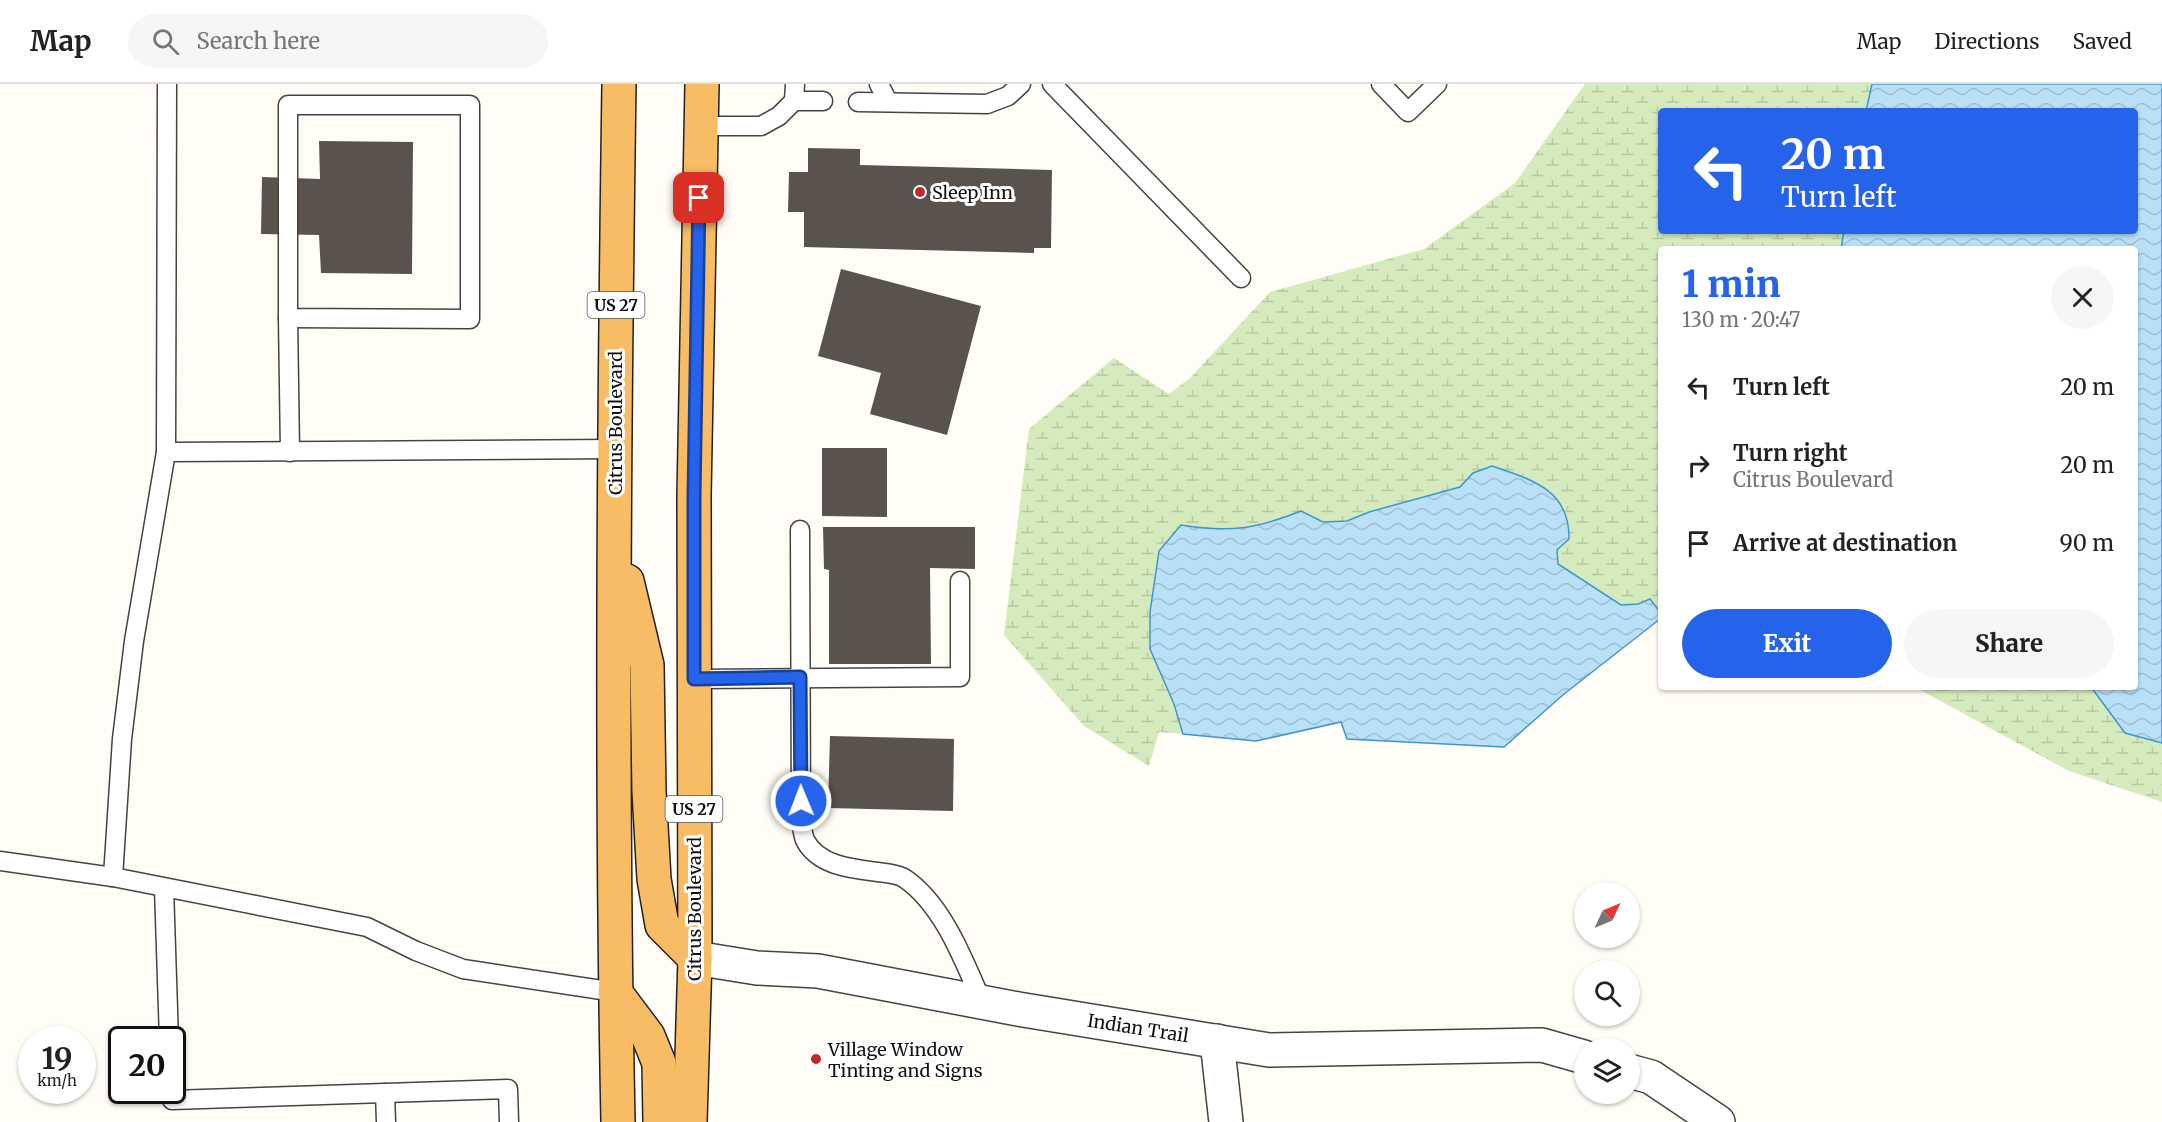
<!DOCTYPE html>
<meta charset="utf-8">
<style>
:root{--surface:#fff;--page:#f6f6f6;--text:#222;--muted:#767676;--line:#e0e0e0;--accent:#2563eb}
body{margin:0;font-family:Merriweather,serif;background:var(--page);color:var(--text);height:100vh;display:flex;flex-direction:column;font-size:22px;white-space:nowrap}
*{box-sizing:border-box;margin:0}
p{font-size:20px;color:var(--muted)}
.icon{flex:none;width:33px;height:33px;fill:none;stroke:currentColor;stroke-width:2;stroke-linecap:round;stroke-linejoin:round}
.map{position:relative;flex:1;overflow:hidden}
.drawer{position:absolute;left:1658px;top:162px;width:480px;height:444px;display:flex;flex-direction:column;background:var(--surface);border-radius:6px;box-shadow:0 2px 4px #0004}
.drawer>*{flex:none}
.banner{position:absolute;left:1658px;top:24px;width:480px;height:126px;border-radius:6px;box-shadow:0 2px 4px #0004;background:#2563eb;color:#fff;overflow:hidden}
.needle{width:39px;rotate:46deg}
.fabs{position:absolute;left:1574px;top:798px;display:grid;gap:12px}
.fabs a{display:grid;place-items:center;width:66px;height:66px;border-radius:50%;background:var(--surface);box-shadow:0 2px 4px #0004;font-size:30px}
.speed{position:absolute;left:18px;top:942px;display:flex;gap:12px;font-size:30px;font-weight:700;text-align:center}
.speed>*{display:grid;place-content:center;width:78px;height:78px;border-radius:50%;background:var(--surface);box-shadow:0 2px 4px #0004;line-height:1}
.speed small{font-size:15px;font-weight:400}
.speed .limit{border:3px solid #111;border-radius:9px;background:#fff;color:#111}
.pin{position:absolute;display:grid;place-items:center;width:51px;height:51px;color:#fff;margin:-26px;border-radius:12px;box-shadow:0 3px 9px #0006}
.me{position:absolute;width:66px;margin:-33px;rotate:359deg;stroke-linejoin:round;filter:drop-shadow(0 0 4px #0008)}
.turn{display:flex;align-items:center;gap:21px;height:126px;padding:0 24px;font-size:27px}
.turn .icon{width:78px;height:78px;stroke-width:2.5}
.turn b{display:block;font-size:42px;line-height:51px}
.round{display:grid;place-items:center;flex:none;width:63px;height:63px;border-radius:32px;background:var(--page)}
.head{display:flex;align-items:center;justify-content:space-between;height:102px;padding:0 24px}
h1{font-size:36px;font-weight:800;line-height:45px;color:var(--accent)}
.cta{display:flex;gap:12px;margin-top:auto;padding:12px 24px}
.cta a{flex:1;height:69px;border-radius:36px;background:var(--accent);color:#fff;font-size:24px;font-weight:800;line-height:69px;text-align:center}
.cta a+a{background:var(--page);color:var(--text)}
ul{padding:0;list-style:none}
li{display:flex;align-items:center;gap:18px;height:78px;padding:0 24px}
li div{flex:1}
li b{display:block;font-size:22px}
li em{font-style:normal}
header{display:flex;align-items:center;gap:36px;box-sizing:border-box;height:84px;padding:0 30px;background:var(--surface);border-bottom:2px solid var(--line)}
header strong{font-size:28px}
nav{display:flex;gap:33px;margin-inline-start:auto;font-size:21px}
.search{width:420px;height:54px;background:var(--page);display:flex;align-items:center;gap:15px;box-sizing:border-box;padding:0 21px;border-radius:33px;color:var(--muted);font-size:22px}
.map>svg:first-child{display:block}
.wetland{fill:url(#wetland-marsh)}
.water{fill:url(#water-waves);stroke:#3f96cf;stroke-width:1.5}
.building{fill:#5a524d}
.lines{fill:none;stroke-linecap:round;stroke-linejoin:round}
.service-casing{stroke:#444;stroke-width:21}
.minor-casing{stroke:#444;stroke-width:36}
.trunk-casing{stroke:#222;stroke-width:36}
.service{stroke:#fff;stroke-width:18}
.minor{stroke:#fff;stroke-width:33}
.trunk{stroke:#f7bc64;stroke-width:33}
.route-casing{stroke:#184099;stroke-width:15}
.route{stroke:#2563eb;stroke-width:10}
.poi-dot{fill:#c4262e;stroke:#fff;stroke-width:2}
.labels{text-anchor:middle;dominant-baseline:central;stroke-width:6;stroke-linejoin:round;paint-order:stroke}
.shield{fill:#fff;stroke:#585858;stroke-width:1.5}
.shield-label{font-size:16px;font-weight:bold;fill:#111}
.poi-label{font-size:18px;fill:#111;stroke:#fff;text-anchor:start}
.street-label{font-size:18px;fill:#111;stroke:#fff}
</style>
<header>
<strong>Map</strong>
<div class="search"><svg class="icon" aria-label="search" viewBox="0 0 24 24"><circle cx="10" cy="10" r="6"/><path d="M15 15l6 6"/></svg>Search here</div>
<nav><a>Map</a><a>Directions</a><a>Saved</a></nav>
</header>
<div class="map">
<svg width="2162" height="1038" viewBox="0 0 2162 1038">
<defs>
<pattern id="wetland-marsh" width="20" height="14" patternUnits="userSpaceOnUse" patternTransform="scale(1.5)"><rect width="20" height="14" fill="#d5ebbd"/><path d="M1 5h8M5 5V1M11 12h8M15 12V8" fill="none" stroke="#b6c8a1"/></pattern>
<pattern id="water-waves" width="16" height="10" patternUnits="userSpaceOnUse" patternTransform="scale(1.5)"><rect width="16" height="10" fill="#b9e0f7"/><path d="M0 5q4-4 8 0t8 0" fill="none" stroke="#9ebfd3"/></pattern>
</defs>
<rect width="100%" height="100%" fill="#fffdf5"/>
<!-- wetland -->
<g class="wetland">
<path d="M1585,0H1872L1866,27H1660V147H1844L1841,165H1660V528L1650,515L1638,520L1621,521L1558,480L1557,466L1569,455V439L1508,388L1492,382L1473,389L1460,403L1369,428L1347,437L1323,438L1301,427C1256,445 1229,448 1181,441L1174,620L1183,650L1159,648L1149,682L1084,642L1004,551L1029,345L1114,274L1169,310L1190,294L1270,208L1424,165L1515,99Z"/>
<polygon points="1918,603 2091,603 2125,649 2162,659 2162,718 2069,687 1922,607"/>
</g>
<!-- water -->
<g class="water">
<polygon points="1872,0 2162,0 2162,659 2125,649 2091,603 2134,603 2134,165 1841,165 1844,147 2134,147 2134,27 1866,27"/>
<path d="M1492,382C1530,395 1570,405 1569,455L1557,466L1558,480L1621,521L1638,520L1650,515L1660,528V535L1564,610L1504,663L1347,655L1341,638L1256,657L1183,650L1174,620L1150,565V528L1159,467L1181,441C1230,449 1256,445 1301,427L1323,438L1347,437L1369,428L1460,403L1473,389Z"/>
</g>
<!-- building -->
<g class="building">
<polygon points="319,57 413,58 412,190 321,189 319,151 261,150 262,93 320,95"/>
<polygon points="808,64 860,65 860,81 1052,86 1051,164 1034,164 1034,169 804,163 804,128 788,128 789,88 808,88"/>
<polygon points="841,185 981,222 947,351 870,330 881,289 818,272"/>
<polygon points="822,364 887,364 887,433 822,432"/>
<polygon points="823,443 975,443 975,485 930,484 931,580 829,580 829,486 824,485"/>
<polygon points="830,652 954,655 953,727 828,724"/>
</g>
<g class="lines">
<!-- service casing -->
<g class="service-casing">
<g id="service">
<polyline points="879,0 888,18"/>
<polyline points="1052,0 1241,194"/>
<polyline points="1381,0 1408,28 1437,0"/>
<polyline points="794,17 823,17"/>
<polyline points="858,18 987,20 1008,12 1021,0"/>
<polygon points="288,21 470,21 470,235 288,234"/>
<polyline points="700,42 761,42 779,32 794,17 795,0"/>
<polyline points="288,234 290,368"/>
<polyline points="166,368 615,365"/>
<path d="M800,446L801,738C802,743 803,751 805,756C818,782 853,785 878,788C886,789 898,790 904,794C943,820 964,877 982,918"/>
<polyline points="694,595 960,593 960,497"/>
<polyline points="0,777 113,793 367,843 416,867 463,885 615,908"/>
<polyline points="113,793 122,655 134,557 166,368 167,0"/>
<polyline points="164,804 169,956"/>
<polyline points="171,1006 172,1016 508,1005 509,1038"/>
<polyline points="385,1009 386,1038"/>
</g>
</g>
<!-- minor casing -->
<g class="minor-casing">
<g id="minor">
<polyline points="695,874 757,884 818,887 1018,925 1269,966 1542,961 1584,973"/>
<polyline points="1217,957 1226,1038"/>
<polyline points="1629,987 1651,993 1718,1038"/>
</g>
</g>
<!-- trunk casing -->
<g class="trunk-casing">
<g id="trunk">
<polyline points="627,497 647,581 649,707 654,795 662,841 695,874"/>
<polyline points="615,908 648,952 659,979 660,1038"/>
<path d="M618,1038C611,692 614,346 619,0"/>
<polyline points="690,1038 695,874 694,412 702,0"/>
</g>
</g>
<!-- service -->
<use href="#service" class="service"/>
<!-- minor -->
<use href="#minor" class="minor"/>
<!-- trunk -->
<use href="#trunk" class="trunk"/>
</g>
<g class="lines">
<!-- route casing -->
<g class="route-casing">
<polyline id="route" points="699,114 694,412 694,595 800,593 801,717"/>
</g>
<!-- route -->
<use href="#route" class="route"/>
</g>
<!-- markers -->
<g class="poi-dot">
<circle cx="920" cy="108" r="6"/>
<circle cx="816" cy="975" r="6"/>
</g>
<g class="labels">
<!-- shield labels -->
<g class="shield">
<rect x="587.5" y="208" width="57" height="26" rx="4.5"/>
<rect x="665.5" y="712" width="57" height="26" rx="4.5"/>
</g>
<g class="shield-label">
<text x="616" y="221">US 27</text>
<text x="694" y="725">US 27</text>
</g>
<!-- poi labels -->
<g class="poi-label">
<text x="932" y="108">Sleep Inn</text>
<text x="828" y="965">Village Window<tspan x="828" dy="21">Tinting and Signs</tspan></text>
</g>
<!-- street labels -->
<g class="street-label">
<text transform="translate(615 339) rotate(-90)">Citrus Boulevard</text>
<text transform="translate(694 825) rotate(-90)">Citrus Boulevard</text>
<text transform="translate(1138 944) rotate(9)">Indian Trail</text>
</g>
</g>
</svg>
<div class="fabs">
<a><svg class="needle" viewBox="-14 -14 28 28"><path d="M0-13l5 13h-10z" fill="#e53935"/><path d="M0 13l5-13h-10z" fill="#767676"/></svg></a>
<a><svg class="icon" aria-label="search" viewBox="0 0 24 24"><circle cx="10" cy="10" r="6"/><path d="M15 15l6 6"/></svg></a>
<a><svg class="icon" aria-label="layers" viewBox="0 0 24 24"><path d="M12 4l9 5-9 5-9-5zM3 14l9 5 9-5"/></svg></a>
</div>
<div class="speed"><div>19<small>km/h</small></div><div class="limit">20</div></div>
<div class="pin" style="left:699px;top:114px;background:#d93025"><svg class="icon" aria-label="arrive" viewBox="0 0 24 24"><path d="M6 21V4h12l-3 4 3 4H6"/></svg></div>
<svg class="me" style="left:801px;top:717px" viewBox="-20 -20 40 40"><circle r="17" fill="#2563eb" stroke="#fff" stroke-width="3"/><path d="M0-11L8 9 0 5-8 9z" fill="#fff"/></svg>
<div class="banner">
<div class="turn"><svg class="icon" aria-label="left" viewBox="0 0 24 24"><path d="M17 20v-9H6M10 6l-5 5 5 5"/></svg><div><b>20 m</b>Turn left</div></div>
</div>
<section class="drawer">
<div class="head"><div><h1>1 min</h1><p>130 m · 20:47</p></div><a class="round"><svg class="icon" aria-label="close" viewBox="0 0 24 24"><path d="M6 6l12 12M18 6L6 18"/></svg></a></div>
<ul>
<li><svg class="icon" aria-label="left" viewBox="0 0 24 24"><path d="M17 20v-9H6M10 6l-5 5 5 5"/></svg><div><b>Turn left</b></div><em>20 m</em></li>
<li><svg class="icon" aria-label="right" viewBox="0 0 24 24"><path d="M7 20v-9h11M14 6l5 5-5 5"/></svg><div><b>Turn right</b><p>Citrus Boulevard</p></div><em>20 m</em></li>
<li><svg class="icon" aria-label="arrive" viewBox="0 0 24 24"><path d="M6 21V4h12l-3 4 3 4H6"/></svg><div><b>Arrive at destination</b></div><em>90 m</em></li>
</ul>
<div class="cta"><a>Exit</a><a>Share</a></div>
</section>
</div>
